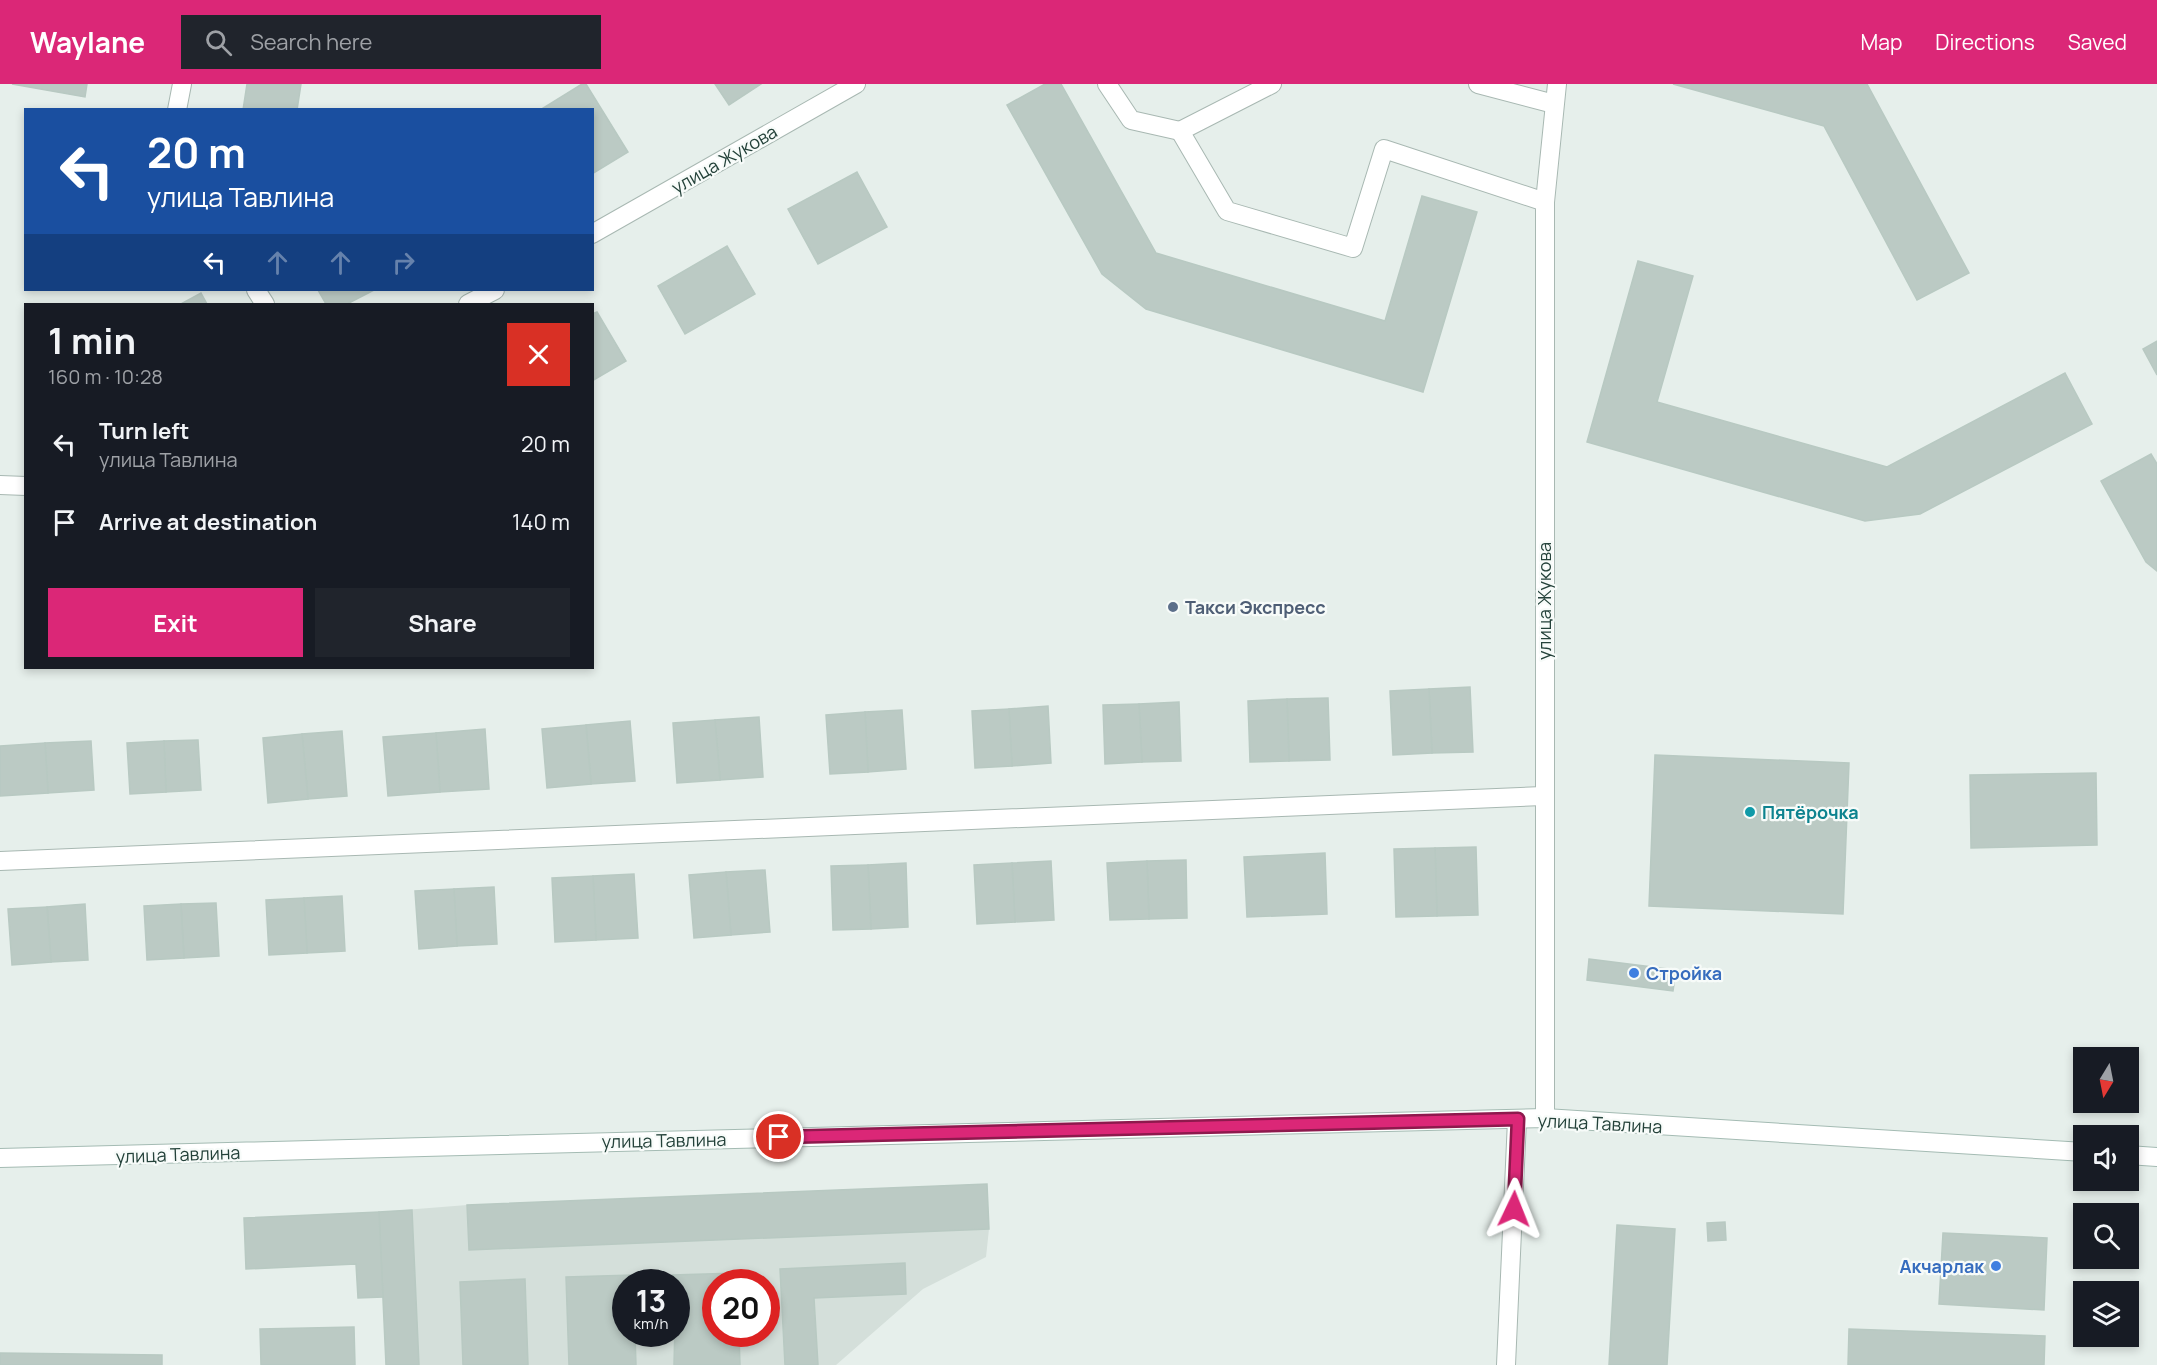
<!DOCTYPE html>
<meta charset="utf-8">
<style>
:root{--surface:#171b24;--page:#20242c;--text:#f1f3f6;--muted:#9ea1a6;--accent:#db2777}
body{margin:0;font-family:Manrope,sans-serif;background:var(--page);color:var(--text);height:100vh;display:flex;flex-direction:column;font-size:22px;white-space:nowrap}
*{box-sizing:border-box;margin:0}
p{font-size:20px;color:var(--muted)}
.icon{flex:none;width:33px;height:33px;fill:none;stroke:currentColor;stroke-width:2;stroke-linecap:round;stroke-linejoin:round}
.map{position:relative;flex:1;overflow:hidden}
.side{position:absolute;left:24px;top:219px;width:570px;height:366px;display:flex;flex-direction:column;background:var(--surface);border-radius:0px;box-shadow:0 3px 9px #0003}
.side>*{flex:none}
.top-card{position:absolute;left:24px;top:24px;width:570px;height:183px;border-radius:0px;box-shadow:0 3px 9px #0003;background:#1a4fa0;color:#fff;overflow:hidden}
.needle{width:39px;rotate:190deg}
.buttons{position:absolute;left:2073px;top:963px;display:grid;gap:12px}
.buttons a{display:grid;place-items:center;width:66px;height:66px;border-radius:0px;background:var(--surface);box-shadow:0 3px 9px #0003;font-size:30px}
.speed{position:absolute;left:612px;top:1185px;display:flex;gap:12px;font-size:30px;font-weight:700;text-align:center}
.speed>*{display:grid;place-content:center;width:78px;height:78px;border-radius:50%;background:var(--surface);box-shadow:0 3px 9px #0003;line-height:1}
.speed small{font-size:15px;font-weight:400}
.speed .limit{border:9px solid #d22;background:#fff;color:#111}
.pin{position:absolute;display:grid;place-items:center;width:51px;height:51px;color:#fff;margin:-26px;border:3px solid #fff;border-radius:50%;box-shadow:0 2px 6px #0007}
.me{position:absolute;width:66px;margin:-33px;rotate:2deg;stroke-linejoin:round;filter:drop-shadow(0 0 4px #0008)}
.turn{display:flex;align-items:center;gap:21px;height:126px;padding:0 24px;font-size:27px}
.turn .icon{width:78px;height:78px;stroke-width:2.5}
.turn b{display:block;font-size:42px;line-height:51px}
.lanes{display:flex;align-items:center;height:57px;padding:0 24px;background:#0003;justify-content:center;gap:30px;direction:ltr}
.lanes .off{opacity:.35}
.round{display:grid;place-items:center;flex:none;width:63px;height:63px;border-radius:0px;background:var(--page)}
.overview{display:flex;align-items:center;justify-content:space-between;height:102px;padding:0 24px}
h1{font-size:36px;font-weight:700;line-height:45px}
.action{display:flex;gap:12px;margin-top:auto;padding:12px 24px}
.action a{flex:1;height:69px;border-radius:0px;background:var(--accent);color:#fff;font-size:24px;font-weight:700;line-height:69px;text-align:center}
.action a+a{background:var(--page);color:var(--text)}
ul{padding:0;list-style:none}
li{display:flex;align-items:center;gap:18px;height:78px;padding:0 24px}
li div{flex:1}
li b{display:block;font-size:22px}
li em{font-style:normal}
header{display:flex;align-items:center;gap:36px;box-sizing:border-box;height:84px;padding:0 30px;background:var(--accent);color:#fff}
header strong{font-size:28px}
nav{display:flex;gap:33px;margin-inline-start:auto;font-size:21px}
.search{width:420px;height:54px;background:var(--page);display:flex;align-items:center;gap:15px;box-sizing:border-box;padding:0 21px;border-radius:0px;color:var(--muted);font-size:22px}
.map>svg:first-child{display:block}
.built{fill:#d4dfda;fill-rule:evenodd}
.building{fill:#bbcac4;stroke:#b8c9c2;stroke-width:1.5}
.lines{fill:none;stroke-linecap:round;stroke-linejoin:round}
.service-casing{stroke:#a8b8b2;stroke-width:20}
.minor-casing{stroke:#a8b8b2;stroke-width:20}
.secondary-casing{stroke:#a4bbb3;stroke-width:20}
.service{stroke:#fff;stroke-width:18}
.minor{stroke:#fff;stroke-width:18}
.secondary{stroke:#fff;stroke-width:18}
.route-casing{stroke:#8e194d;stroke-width:15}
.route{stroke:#db2777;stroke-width:10}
.service-dot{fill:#5c6f8a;stroke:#f7fbf9;stroke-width:2}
.culture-dot{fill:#0f9aa8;stroke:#f7fbf9;stroke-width:2}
.shop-dot{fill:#3f7fe0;stroke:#f7fbf9;stroke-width:2}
.labels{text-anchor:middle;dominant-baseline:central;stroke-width:4.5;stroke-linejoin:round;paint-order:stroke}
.street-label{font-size:18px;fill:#24423a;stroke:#f7fbf9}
.service-label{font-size:18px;font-weight:bold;fill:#4e5e75;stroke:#f7fbf9;text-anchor:start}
.culture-label{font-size:18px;font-weight:bold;fill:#0d838f;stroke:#f7fbf9;text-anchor:start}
.shop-label{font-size:18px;font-weight:bold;fill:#366cbe;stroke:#f7fbf9;text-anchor:start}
</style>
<header>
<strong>Waylane</strong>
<div class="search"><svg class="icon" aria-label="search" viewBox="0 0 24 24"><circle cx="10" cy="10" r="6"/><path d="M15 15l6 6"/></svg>Search here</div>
<nav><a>Map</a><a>Directions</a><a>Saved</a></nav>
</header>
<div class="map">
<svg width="2157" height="1281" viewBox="0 0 2157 1281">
<rect width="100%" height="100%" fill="#e6efeb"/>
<!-- built -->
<path class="built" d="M987,1100L989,1145L986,1173L923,1205L836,1281H386L379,1128L467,1121ZM626,1198H676V1250H626ZM716,1198H766V1250H716Z"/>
<!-- building -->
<g class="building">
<polygon points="12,0 87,0 85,13"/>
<polygon points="247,0 301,0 297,26 243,26"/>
<polygon points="582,0 586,0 628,68 592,90 592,26 540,26"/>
<polygon points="715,0 761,0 729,21"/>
<polygon points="1045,0 1061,0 1156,169 1385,237 1422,112 1477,128 1423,308 1146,225 1102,190 1007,21"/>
<polygon points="1673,0 1867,0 1969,189 1917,216 1824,42"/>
<polygon points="857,88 887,143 818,180 788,125"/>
<polygon points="727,162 755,210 685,250 658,202"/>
<polygon points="1638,177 1693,192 1657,318 1887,383 2065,289 2092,340 1920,430 1865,437 1587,358"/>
<polygon points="318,206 374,206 347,220 326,220"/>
<polygon points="201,209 207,220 181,220"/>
<polygon points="597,228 626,277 592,297 592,230"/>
<polygon points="2157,257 2157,291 2143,265"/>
<polygon points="2151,370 2157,380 2157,487 2146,478 2101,397"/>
<polygon points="1470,603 1473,668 1432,669 1429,605"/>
<polygon points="1429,605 1432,669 1393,671 1390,607"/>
<polygon points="1328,614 1330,676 1289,677 1287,615"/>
<polygon points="1287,615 1289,677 1250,678 1248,617"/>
<polygon points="1179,618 1181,677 1142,678 1139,620"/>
<polygon points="1139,620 1142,678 1105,680 1103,621"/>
<polygon points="1048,622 1051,679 1012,682 1009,625"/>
<polygon points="1009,625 1012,682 975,684 972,627"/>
<polygon points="902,626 906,685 868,688 865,628"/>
<polygon points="865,628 868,688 830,690 826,631"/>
<polygon points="759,633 763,693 720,696 715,636"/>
<polygon points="715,636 720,696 677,699 673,639"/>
<polygon points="630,637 635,697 591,700 586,641"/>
<polygon points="586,641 591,700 547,704 542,645"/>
<polygon points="485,645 489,705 440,708 436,649"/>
<polygon points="342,647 347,712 308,715 302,650"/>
<polygon points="436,649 440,708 388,712 383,653"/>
<polygon points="302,650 308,715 268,719 263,654"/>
<polygon points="198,656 201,706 166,708 164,657"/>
<polygon points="91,657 94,706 48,709 45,659"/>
<polygon points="164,657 166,708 130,710 127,659"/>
<polygon points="45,659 48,709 0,712 0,662"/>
<polygon points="1655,671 1849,679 1843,830 1649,822"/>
<polygon points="2096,689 2097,761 1971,764 1970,691"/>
<polygon points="1476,763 1478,831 1437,832 1435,764"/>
<polygon points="1435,764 1437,832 1396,833 1394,765"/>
<polygon points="1325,769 1327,830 1247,833 1244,773"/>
<polygon points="1186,776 1187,834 1149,835 1147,777"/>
<polygon points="1051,777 1054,836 1015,838 1012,779"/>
<polygon points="1147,777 1149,835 1110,836 1107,779"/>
<polygon points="906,779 908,843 871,845 868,781"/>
<polygon points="1012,779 1015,838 977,840 974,781"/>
<polygon points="868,781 871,845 833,846 831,782"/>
<polygon points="765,786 770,848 731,851 726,788"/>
<polygon points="726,788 731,851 694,854 689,791"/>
<polygon points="634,790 638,854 596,856 593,792"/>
<polygon points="593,792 596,856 555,858 552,794"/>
<polygon points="494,803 497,860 457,862 454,805"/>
<polygon points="454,805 457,862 419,865 415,807"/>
<polygon points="342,812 345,867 307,869 304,814"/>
<polygon points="304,814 307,869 269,871 266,816"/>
<polygon points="216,819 219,872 184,874 181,820"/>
<polygon points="85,820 88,876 51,878 47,823"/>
<polygon points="181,820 184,874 147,876 144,822"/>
<polygon points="47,823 51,878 12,881 8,825"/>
<polygon points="1589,875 1676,886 1673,907 1587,896"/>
<polygon points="987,1100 989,1145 469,1166 467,1121"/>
<polygon points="412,1126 419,1281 386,1281 379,1128"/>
<polygon points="379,1128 383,1213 358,1214 356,1180 246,1185 244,1134"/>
<polygon points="1725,1138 1726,1156 1708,1157 1707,1139"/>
<polygon points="1617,1141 1675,1145 1667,1281 1609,1281"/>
<polygon points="1943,1149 2047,1154 2044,1226 1939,1220"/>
<polygon points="905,1179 906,1210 814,1214 818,1281 785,1281 780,1185"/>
<polygon points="738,1189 738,1198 716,1198 716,1250 739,1250 740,1281 674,1281 676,1198 672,1198 672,1191"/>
<polygon points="633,1191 633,1198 626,1198 626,1250 635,1250 636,1281 569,1281 566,1193"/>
<polygon points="525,1195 528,1281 463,1281 460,1198"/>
<polygon points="354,1243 355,1281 261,1281 260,1245"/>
<polygon points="1849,1245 2045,1252 2044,1281 1848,1281"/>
<polygon points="0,1269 162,1271 162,1281 0,1281"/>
</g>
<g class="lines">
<!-- service casing -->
<g class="service-casing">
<g id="service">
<polyline points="1107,0 1131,36 1180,47"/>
<polyline points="1272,0 1180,47 1227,127 1353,164 1384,65 1545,118"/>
<polyline points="1478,0 1554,20"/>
<polyline points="1506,1281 1517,1036"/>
</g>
</g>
<!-- minor casing -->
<g class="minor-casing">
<g id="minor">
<polyline points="177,26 182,0"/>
<polyline points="592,150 856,0"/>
<polyline points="256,206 265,220"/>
<polyline points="468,220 495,206"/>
<polyline points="0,401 26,402"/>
<polyline points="0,777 1543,712"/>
<polyline points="1545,1034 1545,118 1557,0"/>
</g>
</g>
<!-- secondary casing -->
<g class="secondary-casing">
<g id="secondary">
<polyline points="2128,1071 2157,1073"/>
<polyline points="0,1074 1545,1034 2084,1068"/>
</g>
</g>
<!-- service -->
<use href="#service" class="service"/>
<!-- minor -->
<use href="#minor" class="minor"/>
<!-- secondary -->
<use href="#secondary" class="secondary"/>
</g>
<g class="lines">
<!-- route casing -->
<g class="route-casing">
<polyline id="route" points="779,1053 1518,1035 1514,1125"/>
</g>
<!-- route -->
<use href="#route" class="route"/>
</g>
<!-- markers -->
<circle class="service-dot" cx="1173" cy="523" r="6"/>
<circle class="culture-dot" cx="1750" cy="728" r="6"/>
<g class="shop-dot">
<circle cx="1634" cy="889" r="6"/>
<circle cx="1996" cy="1182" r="6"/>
</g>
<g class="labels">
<!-- street labels -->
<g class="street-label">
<text transform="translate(724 75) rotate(-30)">улица Жукова</text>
<text transform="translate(1544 517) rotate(-90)">улица Жукова</text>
<text transform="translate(1600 1039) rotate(3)">улица Тавлина</text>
<text transform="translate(664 1056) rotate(-1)">улица Тавлина</text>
<text transform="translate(178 1070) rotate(-2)">улица Тавлина</text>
</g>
<!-- service labels -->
<g class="service-label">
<text x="1185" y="523">Такси Экспресс</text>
</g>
<!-- culture labels -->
<g class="culture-label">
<text x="1762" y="728">Пятёрочка</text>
</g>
<!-- shop labels -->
<g class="shop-label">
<text x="1646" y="889">Стройка</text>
<text x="1984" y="1182" text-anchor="end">Акчарлак</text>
</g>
</g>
</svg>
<div class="buttons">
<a><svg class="needle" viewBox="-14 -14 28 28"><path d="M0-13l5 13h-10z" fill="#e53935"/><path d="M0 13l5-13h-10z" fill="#9ea1a6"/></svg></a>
<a><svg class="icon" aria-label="sound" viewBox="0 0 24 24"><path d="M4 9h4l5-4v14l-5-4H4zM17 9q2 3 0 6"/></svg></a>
<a><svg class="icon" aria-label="search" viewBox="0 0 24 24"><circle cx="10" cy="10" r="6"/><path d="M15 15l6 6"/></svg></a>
<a><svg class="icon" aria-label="layers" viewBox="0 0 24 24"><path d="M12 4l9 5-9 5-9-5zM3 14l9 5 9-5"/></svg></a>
</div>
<div class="speed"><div>13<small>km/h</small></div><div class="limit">20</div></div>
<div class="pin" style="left:779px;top:1053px;background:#d93025"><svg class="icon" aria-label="arrive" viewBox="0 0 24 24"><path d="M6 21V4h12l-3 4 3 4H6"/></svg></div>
<svg class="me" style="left:1514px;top:1125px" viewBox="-20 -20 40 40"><path d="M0-17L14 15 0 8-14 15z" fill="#db2777" stroke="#fff" stroke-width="4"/></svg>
<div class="top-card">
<div class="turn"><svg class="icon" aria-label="left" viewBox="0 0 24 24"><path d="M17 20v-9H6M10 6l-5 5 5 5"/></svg><div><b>20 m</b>улица Тавлина</div></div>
<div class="lanes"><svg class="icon" aria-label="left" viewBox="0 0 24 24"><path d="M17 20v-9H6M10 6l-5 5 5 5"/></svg><svg class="icon off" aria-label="ahead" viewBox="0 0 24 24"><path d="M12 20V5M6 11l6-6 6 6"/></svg><svg class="icon off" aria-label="ahead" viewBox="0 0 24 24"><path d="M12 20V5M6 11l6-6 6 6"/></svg><svg class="icon off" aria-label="right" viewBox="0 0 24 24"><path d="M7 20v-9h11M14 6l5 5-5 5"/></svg></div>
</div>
<section class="side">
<div class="overview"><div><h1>1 min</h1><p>160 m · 10:28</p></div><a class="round" style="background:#d93025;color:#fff"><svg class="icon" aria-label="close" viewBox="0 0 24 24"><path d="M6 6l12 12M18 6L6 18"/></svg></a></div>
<ul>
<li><svg class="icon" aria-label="left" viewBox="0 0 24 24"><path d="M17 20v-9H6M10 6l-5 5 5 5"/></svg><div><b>Turn left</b><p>улица Тавлина</p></div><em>20 m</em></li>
<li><svg class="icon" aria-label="arrive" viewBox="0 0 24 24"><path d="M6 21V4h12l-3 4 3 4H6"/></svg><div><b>Arrive at destination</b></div><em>140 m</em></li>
</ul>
<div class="action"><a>Exit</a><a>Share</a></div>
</section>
</div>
